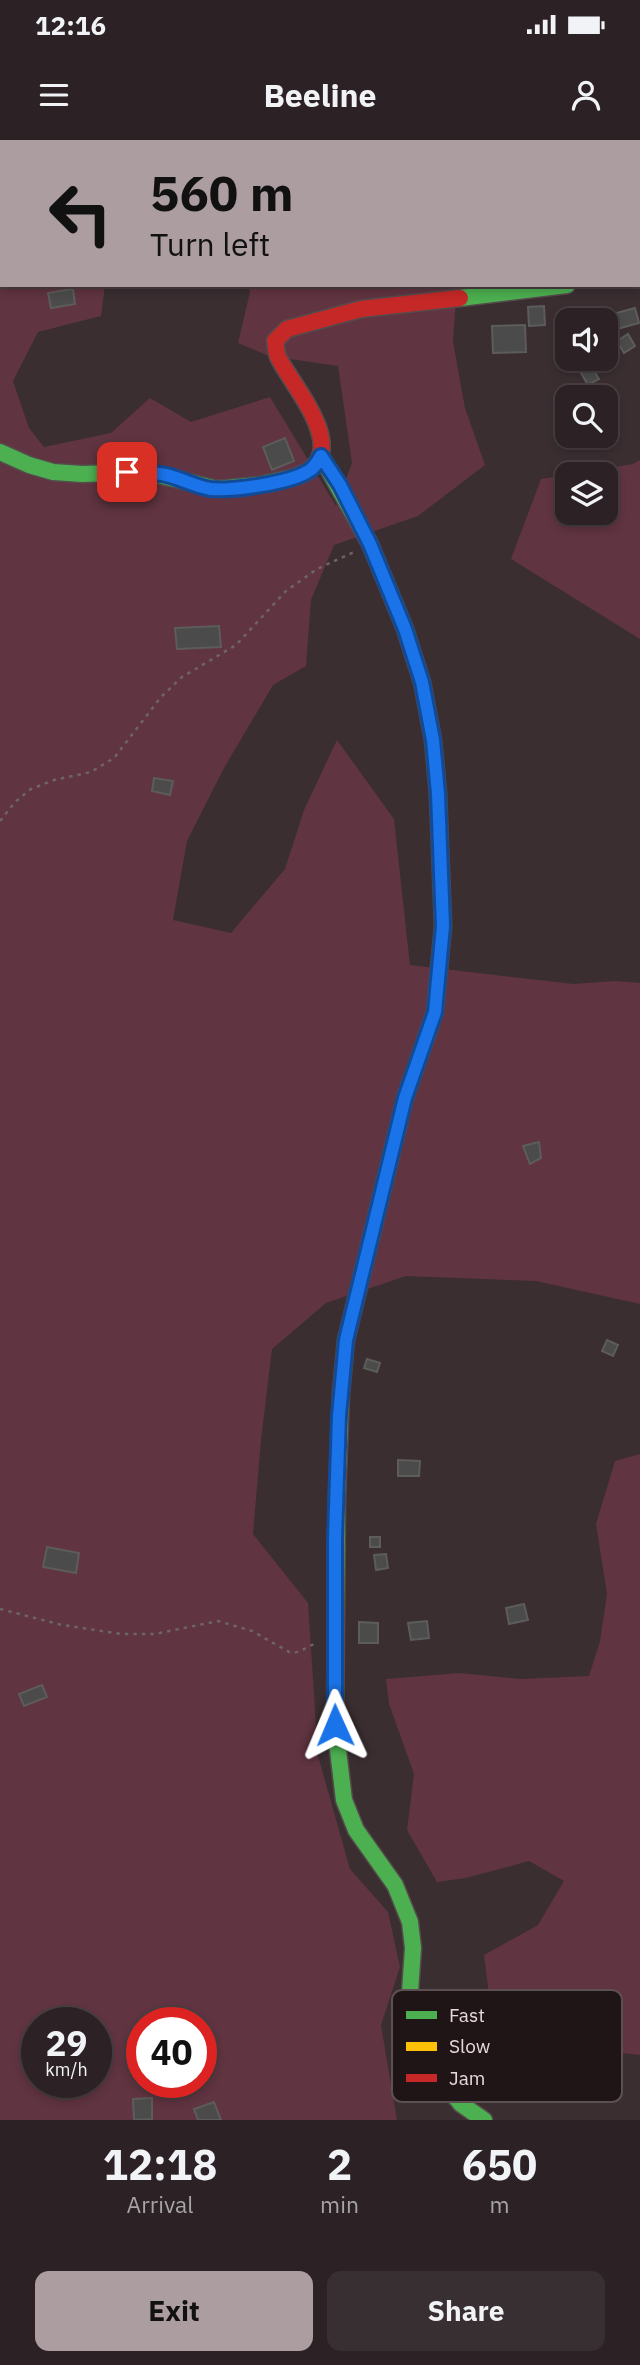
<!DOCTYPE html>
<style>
:root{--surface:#2c2225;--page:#382f32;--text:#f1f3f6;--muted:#a6a4a7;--line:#483f42;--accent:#ac9da0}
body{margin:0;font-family:"IBM Plex Sans",sans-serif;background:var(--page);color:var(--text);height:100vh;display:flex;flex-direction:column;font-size:26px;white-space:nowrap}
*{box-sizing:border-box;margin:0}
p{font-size:23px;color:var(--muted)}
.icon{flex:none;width:38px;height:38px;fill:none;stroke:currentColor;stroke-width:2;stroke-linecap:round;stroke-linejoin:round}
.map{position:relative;height:1980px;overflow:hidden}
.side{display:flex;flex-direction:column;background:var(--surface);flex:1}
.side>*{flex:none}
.hud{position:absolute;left:0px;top:0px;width:640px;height:147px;box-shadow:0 4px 10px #0003,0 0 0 2px var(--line);background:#ac9da0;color:#111;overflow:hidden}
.buttons{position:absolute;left:555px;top:168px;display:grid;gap:14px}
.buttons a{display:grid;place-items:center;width:63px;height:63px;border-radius:14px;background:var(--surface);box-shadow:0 4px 10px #0003,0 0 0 2px var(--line);font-size:35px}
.speed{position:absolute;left:21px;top:1867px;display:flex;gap:14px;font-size:35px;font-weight:700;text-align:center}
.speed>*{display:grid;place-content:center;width:91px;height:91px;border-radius:50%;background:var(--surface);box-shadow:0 4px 10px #0003,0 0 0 2px var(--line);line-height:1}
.speed small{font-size:18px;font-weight:400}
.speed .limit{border:10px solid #d22;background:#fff;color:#111}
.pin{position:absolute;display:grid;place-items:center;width:60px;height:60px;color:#fff;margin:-30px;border-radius:14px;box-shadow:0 4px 10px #0006}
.me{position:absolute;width:77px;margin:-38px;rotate:359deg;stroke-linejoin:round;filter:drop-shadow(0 0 5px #0008)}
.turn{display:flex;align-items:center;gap:24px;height:147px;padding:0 35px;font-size:32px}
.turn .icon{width:91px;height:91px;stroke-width:2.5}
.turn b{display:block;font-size:49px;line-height:60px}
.eta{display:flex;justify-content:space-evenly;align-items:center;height:119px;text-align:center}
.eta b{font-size:42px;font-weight:700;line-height:49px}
.primary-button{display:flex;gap:14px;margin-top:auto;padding:14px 35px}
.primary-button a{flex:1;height:80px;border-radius:14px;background:var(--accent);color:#111;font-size:28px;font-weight:700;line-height:80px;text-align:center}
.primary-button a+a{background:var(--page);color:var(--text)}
.status{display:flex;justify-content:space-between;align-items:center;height:49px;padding:0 35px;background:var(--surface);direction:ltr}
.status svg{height:19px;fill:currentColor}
header{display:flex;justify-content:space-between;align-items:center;height:91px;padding:0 35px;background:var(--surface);font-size:32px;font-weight:700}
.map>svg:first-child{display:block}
.green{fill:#603441;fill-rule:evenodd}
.building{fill:#4b4b4b;stroke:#5c5c5b;stroke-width:2}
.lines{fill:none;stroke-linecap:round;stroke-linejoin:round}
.street-casing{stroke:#554a4c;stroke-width:16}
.fast-casing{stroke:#554a4c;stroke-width:19}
.slow-casing{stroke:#554a4c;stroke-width:19}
.jam-casing{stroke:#554a4c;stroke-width:19}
.path{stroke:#6d6467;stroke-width:2.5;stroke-dasharray:3.5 5;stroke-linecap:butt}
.street{stroke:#71686a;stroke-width:12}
.fast{stroke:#4caf50;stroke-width:16}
.slow{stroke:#ffc107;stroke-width:16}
.jam{stroke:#c62828;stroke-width:16}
.route-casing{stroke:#114b97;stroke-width:18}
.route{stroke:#1a73e8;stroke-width:12}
.key{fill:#1f1517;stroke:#5c5052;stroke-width:2}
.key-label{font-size:19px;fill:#e9d9dc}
</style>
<div class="status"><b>12:16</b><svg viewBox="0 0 49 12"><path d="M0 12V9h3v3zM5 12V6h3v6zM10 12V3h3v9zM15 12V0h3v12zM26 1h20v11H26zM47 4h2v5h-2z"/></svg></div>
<header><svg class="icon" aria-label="menu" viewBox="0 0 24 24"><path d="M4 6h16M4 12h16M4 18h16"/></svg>Beeline<svg class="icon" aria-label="person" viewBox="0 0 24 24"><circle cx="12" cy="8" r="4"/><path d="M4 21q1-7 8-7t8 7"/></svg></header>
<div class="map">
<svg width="640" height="1980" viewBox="0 0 640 1980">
<rect width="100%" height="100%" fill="#3a2e31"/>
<!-- green -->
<g class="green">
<path d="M0,0H400V2H2V145H105L101,176L38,192L13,241L29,288L44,307L111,293L150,258L191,282L270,257L336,366L352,323L338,226L269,216L238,203L250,152L249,145H457L453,202L465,268L485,325L418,376L334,405L311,460L306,526L273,545L224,628L187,701L173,780L231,793L285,729L304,670L337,600L394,679L410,825L573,844L615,841L640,843V1164L536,1141L406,1136L326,1163L272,1209L261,1300L253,1394L308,1463L318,1616L350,1729L388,1772L400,1827L381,1885L397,1980H0ZM37,1883H96V1942H37ZM142,1883H201V1942H142Z"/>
<polygon points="640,320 640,499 511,419 541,339 567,335 567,373 606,373 606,334 571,334 633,324"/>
<polygon points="640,1314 640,1915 621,1913 491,1870 484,1815 538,1785 564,1741 529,1721 466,1738 437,1742 407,1690 414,1634 389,1564 386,1539 459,1533 521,1539 589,1536 600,1501 607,1454 596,1384 615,1321"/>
</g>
<!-- building -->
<g class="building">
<polygon points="73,149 75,164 51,168 48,153"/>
<polygon points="544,166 545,185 529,186 528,167"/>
<polygon points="635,168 639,183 617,189 613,174"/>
<polygon points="525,185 526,212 493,213 492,186"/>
<polygon points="628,194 635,206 624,213 617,201"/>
<polygon points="592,227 599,239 588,245 581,233"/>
<polygon points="285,298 294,321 272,330 263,307"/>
<polygon points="219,486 221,507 177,509 175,488"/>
<polygon points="154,638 173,641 170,655 152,651"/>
<polygon points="539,1002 541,1018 530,1024 523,1006"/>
<polygon points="607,1200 618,1205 613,1216 602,1211"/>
<polygon points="367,1219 380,1223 377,1232 364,1228"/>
<polygon points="398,1320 420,1321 419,1336 398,1336"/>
<rect x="370" y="1397" width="10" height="10"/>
<polygon points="47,1407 79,1413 76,1433 43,1427"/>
<polygon points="386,1414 388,1428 376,1430 374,1415"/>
<polygon points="524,1464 528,1480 509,1484 506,1468"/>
<polygon points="427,1481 429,1498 411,1500 408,1483"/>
<polygon points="359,1482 378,1483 378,1503 359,1503"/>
<polygon points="42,1545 47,1557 24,1566 19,1554"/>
<polygon points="152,1958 152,1979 134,1980 133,1959"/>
<polygon points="214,1962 221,1980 198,1980 194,1969"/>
</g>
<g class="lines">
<!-- street casing -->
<g class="street-casing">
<polyline id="street" points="639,136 640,136"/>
</g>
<!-- fast casing -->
<g class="fast-casing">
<g id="fast">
<polyline points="460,158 567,145"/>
<polyline points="0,312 29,325 53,332 82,334 146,332 217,349 259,345 295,337"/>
<polyline points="321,316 370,404 405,489 422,542 433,600 438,654 443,786 436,860"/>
<polyline points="337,1356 335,1585 344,1660 356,1690 395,1745 410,1782 413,1808 410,1852 412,1877 423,1904 444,1943 461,1964 484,1980"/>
</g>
</g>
<!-- slow casing -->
<g class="slow-casing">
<polyline id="slow" points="337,1356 341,1253 346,1200 405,958 435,872 436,860"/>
</g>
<!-- jam casing -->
<g class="jam-casing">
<path id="jam" d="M295,337C357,317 294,249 278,217C276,212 276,206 275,201L287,189L361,169L460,158"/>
</g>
<!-- path -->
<g class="path">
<polyline points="0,681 15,662 31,649 54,640 91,632 114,618 161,557 182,537 236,505 286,451 317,429 354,412"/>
<path d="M0,1469L62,1485L122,1494H155L218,1481L252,1491L291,1513C301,1513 308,1505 318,1503"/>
</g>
<!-- street -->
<use href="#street" class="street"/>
<!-- fast -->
<use href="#fast" class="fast"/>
<!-- slow -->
<use href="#slow" class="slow"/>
<!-- jam -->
<use href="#jam" class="jam"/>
</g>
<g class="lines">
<!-- route casing -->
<g class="route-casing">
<path id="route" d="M127,332C141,332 156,332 170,336C184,340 197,347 211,349C233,351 288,343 307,332C314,329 317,323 321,316L340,345L370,404L405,489L422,542L433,600L438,654L443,786L435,872L405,958L346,1200L339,1276L335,1398V1585"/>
</g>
<!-- route -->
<use href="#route" class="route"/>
</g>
<!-- legend -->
<rect x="392" y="1850" width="230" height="112" rx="10" class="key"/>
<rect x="406" y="1871" width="31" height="8" fill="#4caf50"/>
<rect x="406" y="1902" width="31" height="9" fill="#ffc107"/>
<rect x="406" y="1934" width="31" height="8" fill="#c62828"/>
<g class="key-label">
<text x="449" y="1882">Fast</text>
<text x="449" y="1913">Slow</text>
<text x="449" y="1945">Jam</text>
</g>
</svg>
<div class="buttons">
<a><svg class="icon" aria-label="sound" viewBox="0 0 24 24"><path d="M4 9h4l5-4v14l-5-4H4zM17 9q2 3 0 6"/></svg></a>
<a><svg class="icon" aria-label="search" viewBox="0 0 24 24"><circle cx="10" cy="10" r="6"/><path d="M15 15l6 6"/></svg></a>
<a><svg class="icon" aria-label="layers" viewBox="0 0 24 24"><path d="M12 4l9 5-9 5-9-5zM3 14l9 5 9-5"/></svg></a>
</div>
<div class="speed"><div>29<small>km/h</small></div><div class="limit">40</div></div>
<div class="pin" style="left:127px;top:332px;background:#d93025"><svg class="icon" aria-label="arrive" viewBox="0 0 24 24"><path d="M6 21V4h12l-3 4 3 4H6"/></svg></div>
<svg class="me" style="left:335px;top:1585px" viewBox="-20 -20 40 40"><path d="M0-17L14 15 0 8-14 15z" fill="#1a73e8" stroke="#fff" stroke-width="4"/></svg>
<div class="hud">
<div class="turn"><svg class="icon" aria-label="left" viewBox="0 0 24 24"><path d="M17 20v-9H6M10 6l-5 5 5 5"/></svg><div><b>560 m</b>Turn left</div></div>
</div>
</div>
<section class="side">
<div class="eta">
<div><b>12:18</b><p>Arrival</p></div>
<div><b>2</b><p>min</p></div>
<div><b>650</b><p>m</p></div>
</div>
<div class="primary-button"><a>Exit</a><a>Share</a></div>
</section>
